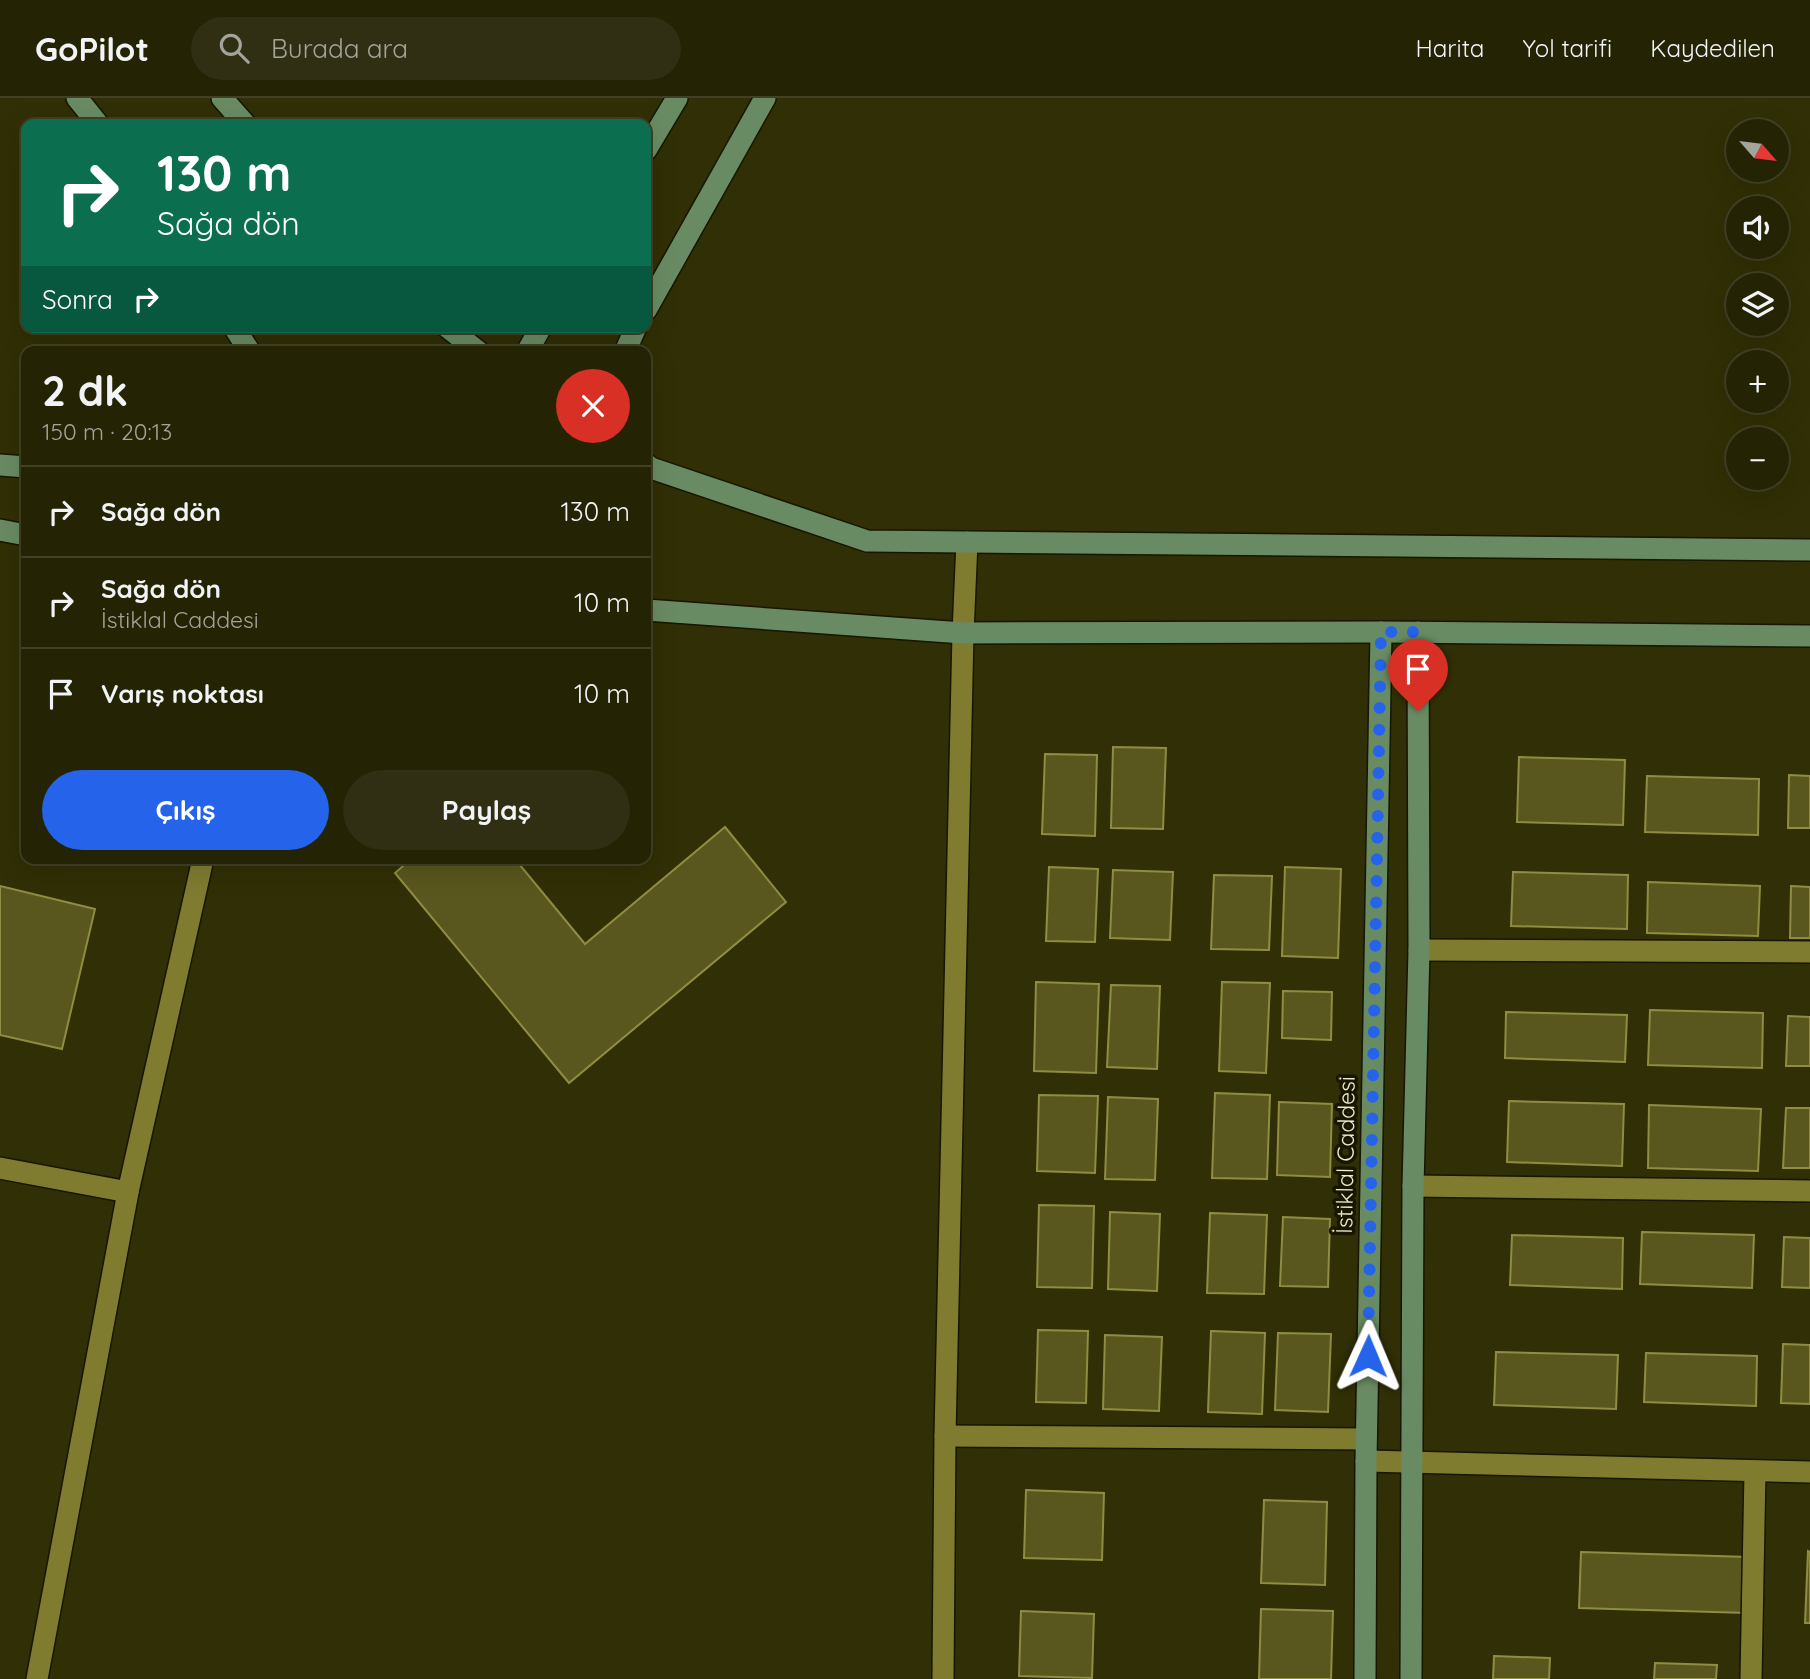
<!DOCTYPE html>
<html lang="tr">
<meta charset="utf-8">
<style>
:root{--surface:#242304;--page:#302f13;--text:#f1f3f6;--muted:#a3a49a;--line:#414026;--accent:#2563eb}
body{margin:0;font-family:Quicksand,sans-serif;background:var(--page);color:var(--text);height:100vh;display:flex;flex-direction:column;font-size:26px;white-space:nowrap}
*{box-sizing:border-box;margin:0}
p{font-size:23px;color:var(--muted)}
.icon{flex:none;width:38px;height:38px;fill:none;stroke:currentColor;stroke-width:2;stroke-linecap:round;stroke-linejoin:round}
.map{position:relative;flex:1;overflow:hidden}
.panel{position:absolute;left:21px;top:248px;width:630px;height:518px;display:flex;flex-direction:column;background:var(--surface);border-radius:14px;box-shadow:0 7px 28px #0002,0 0 0 2px var(--line)}
.panel>*{flex:none}
.top-card{position:absolute;left:21px;top:21px;width:630px;height:214px;border-radius:14px;box-shadow:0 7px 28px #0002,0 0 0 2px var(--line);background:#0b6e4f;color:#fff;overflow:hidden}
.needle{width:46px;rotate:118deg}
.controls{position:absolute;left:1726px;top:21px;display:grid;gap:14px}
.controls a{display:grid;place-items:center;width:63px;height:63px;border-radius:50%;background:var(--surface);box-shadow:0 7px 28px #0002,0 0 0 2px var(--line);font-size:35px}
.pin{position:absolute;display:grid;place-items:center;width:60px;height:60px;color:#fff;margin:-72px -30px;border-radius:50% 50% 50% 0;rotate:-45deg;box-shadow:0 0 7px #0007}
.pin .icon{rotate:45deg}
.me{position:absolute;width:77px;margin:-38px;rotate:1deg;stroke-linejoin:round;filter:drop-shadow(0 0 5px #0008)}
.turn{display:flex;align-items:center;gap:24px;height:147px;padding:0 21px;font-size:32px}
.turn .icon{width:91px;height:91px;stroke-width:2.5}
.turn b{display:block;font-size:49px;line-height:60px}
.then{display:flex;align-items:center;height:66px;padding:0 21px;background:#0003;gap:14px;font-size:26px}
.round{display:grid;place-items:center;flex:none;width:74px;height:74px;border-radius:37px;background:var(--page)}
.overview{display:flex;align-items:center;justify-content:space-between;height:119px;padding:0 21px}
h1{font-size:42px;font-weight:700;line-height:52px}
.primary-button{display:flex;gap:14px;margin-top:auto;padding:14px 21px}
.primary-button a{flex:1;height:80px;border-radius:42px;background:var(--accent);color:#fff;font-size:28px;font-weight:700;line-height:80px;text-align:center}
.primary-button a+a{background:var(--page);color:var(--text)}
ul{padding:0;list-style:none}
li{display:flex;align-items:center;gap:21px;height:91px;padding:0 21px;border-top:2px solid var(--line)}
li div{flex:1}
li b{display:block;font-size:26px}
li em{font-style:normal}
header{display:flex;align-items:center;gap:42px;box-sizing:border-box;height:98px;padding:0 35px;background:var(--surface);border-bottom:2px solid var(--line)}
header strong{font-size:33px}
nav{display:flex;gap:38px;margin-inline-start:auto;font-size:24px}
.search{width:490px;height:63px;background:var(--page);display:flex;align-items:center;gap:18px;box-sizing:border-box;padding:0 24px;border-radius:38px;color:var(--muted);font-size:26px}
.map>svg:first-child{display:block}
.building{fill:#59571d;stroke:#908d42;stroke-width:2}
.lines{fill:none;stroke-linecap:round;stroke-linejoin:round}
.street-casing{stroke:#171601;stroke-width:24}
.secondary-casing{stroke:#171601;stroke-width:24}
.street{stroke:#7f7c30;stroke-width:21}
.secondary{stroke:#698b63;stroke-width:21}
.route{stroke:#2563eb;stroke-width:12;stroke-dasharray:0 21.6}
.labels{text-anchor:middle;dominant-baseline:central;stroke-width:7;stroke-linejoin:round;paint-order:stroke}
.street-label{font-size:23px;fill:#ececc7;stroke:#181600}
</style>
<header>
<strong>GoPilot</strong>
<div class="search"><svg class="icon" aria-label="search" viewBox="0 0 24 24"><circle cx="10" cy="10" r="6"/><path d="M15 15l6 6"/></svg>Burada ara</div>
<nav><a>Harita</a><a>Yol tarifi</a><a>Kaydedilen</a></nav>
</header>
<div class="map">
<svg width="1810" height="1581" viewBox="0 0 1810 1581">
<rect width="100%" height="100%" fill="#302f05"/>
<!-- building -->
<g class="building">
<polygon points="1113,649 1166,650 1163,731 1111,730"/>
<polygon points="1045,656 1097,657 1095,738 1042,736"/>
<polygon points="1519,659 1625,662 1623,727 1517,724"/>
<polygon points="1789,677 1810,678 1810,730 1788,730"/>
<polygon points="1647,678 1759,681 1758,737 1645,734"/>
<polygon points="725,729 786,804 569,985 395,775 411,761 515,761 585,846"/>
<polygon points="1049,769 1098,771 1095,844 1046,843"/>
<polygon points="1285,769 1341,771 1338,860 1282,858"/>
<polygon points="1113,772 1173,774 1170,842 1110,840"/>
<polygon points="1513,774 1628,777 1627,831 1511,828"/>
<polygon points="1214,777 1272,778 1269,852 1211,851"/>
<polygon points="1648,784 1760,788 1758,838 1647,835"/>
<polygon points="0,788 95,811 62,951 0,937"/>
<polygon points="1791,788 1810,789 1810,840 1790,840"/>
<polygon points="1036,884 1099,886 1096,975 1034,973"/>
<polygon points="1222,884 1270,885 1266,975 1219,973"/>
<polygon points="1111,887 1160,888 1157,971 1107,969"/>
<polygon points="1283,893 1332,894 1331,942 1282,940"/>
<polygon points="1650,912 1763,915 1762,970 1648,967"/>
<polygon points="1506,914 1627,917 1625,964 1505,960"/>
<polygon points="1788,918 1810,919 1810,968 1786,968"/>
<polygon points="1215,995 1270,997 1267,1081 1212,1080"/>
<polygon points="1039,997 1098,998 1095,1075 1037,1073"/>
<polygon points="1108,999 1158,1001 1155,1082 1105,1081"/>
<polygon points="1509,1003 1624,1006 1622,1068 1507,1064"/>
<polygon points="1279,1004 1332,1006 1330,1079 1277,1077"/>
<polygon points="1649,1007 1761,1011 1758,1073 1648,1070"/>
<polygon points="1786,1010 1810,1010 1810,1070 1783,1070"/>
<polygon points="1039,1107 1094,1108 1092,1190 1037,1189"/>
<polygon points="1110,1114 1160,1116 1157,1193 1108,1191"/>
<polygon points="1210,1115 1267,1117 1264,1196 1207,1195"/>
<polygon points="1283,1119 1330,1121 1328,1189 1280,1188"/>
<polygon points="1642,1134 1754,1137 1752,1190 1640,1186"/>
<polygon points="1512,1137 1623,1140 1622,1191 1510,1187"/>
<polygon points="1784,1139 1810,1140 1810,1190 1782,1189"/>
<polygon points="1038,1232 1088,1233 1086,1305 1036,1304"/>
<polygon points="1211,1233 1265,1235 1262,1316 1208,1314"/>
<polygon points="1278,1235 1331,1236 1328,1314 1275,1312"/>
<polygon points="1105,1237 1162,1239 1159,1313 1103,1311"/>
<polygon points="1783,1246 1810,1247 1810,1306 1781,1305"/>
<polygon points="1496,1254 1618,1257 1616,1311 1494,1307"/>
<polygon points="1646,1255 1757,1258 1756,1308 1644,1304"/>
<polygon points="1026,1392 1104,1395 1102,1462 1024,1460"/>
<polygon points="1264,1402 1327,1404 1325,1487 1261,1485"/>
<polygon points="1808,1453 1810,1454 1810,1525 1805,1525"/>
<polygon points="1581,1454 1749,1459 1747,1515 1579,1510"/>
<polygon points="1261,1511 1333,1513 1331,1581 1259,1581"/>
<polygon points="1021,1513 1094,1516 1092,1580 1019,1578"/>
<polygon points="1494,1558 1550,1560 1549,1581 1493,1581"/>
<polygon points="1655,1565 1717,1567 1716,1581 1654,1581"/>
</g>
<g class="lines">
<!-- street casing -->
<g class="street-casing">
<g id="street">
<polyline points="1419,852 1810,854"/>
<polyline points="0,1070 128,1094"/>
<polyline points="1413,1088 1810,1093"/>
<polyline points="945,1338 1366,1341"/>
<polyline points="1366,1363 1810,1374"/>
<polyline points="37,1581 128,1094 203,761"/>
<polyline points="943,1581 945,1338 963,535 967,444"/>
<polyline points="1751,1581 1755,1374"/>
</g>
</g>
<!-- secondary casing -->
<g class="secondary-casing">
<g id="secondary">
<polyline points="77,0 98,26"/>
<polyline points="222,0 245,26"/>
<polyline points="646,52 677,0"/>
<polyline points="646,212 765,0"/>
<polyline points="234,229 250,254"/>
<polyline points="447,229 479,254"/>
<polyline points="527,254 541,229"/>
<polyline points="625,254 636,229"/>
<polyline points="646,366 651,370 867,443 1810,452"/>
<polyline points="0,367 26,369"/>
<polyline points="0,432 26,437"/>
<polyline points="646,512 963,535 1381,534 1810,538"/>
<polyline points="1365,1581 1366,1363 1381,534"/>
<polyline points="1411,1581 1413,1088 1419,852 1418,534"/>
</g>
</g>
<!-- street -->
<use href="#street" class="street"/>
<!-- secondary -->
<use href="#secondary" class="secondary"/>
</g>
<g class="lines">
<!-- route -->
<polyline class="route" points="1368,1258 1381,534 1418,534 1418,613"/>
</g>
<g class="labels">
<!-- street labels -->
<g class="street-label">
<text transform="translate(1345 1057) rotate(-89)">İstiklal Caddesi</text>
</g>
</g>
</svg>
<div class="controls">
<a><svg class="needle" viewBox="-14 -14 28 28"><path d="M0-13l5 13h-10z" fill="#e53935"/><path d="M0 13l5-13h-10z" fill="#a3a49a"/></svg></a>
<a><svg class="icon" aria-label="sound" viewBox="0 0 24 24"><path d="M4 9h4l5-4v14l-5-4H4zM17 9q2 3 0 6"/></svg></a>
<a><svg class="icon" aria-label="layers" viewBox="0 0 24 24"><path d="M12 4l9 5-9 5-9-5zM3 14l9 5 9-5"/></svg></a>
<a>+</a>
<a>−</a>
</div>
<div class="pin" style="left:1418px;top:613px;background:#d93025"><svg class="icon" aria-label="arrive" viewBox="0 0 24 24"><path d="M6 21V4h12l-3 4 3 4H6"/></svg></div>
<svg class="me" style="left:1368px;top:1258px" viewBox="-20 -20 40 40"><path d="M0-17L14 15 0 8-14 15z" fill="#2563eb" stroke="#fff" stroke-width="4"/></svg>
<div class="top-card">
<div class="turn"><svg class="icon" aria-label="right" viewBox="0 0 24 24"><path d="M7 20v-9h11M14 6l5 5-5 5"/></svg><div><b>130 m</b>Sağa dön</div></div>
<div class="then">Sonra<svg class="icon" aria-label="right" viewBox="0 0 24 24"><path d="M7 20v-9h11M14 6l5 5-5 5"/></svg></div>
</div>
<section class="panel">
<div class="overview"><div><h1>2 dk</h1><p>150 m · 20:13</p></div><a class="round" style="background:#d93025;color:#fff"><svg class="icon" aria-label="close" viewBox="0 0 24 24"><path d="M6 6l12 12M18 6L6 18"/></svg></a></div>
<ul>
<li><svg class="icon" aria-label="right" viewBox="0 0 24 24"><path d="M7 20v-9h11M14 6l5 5-5 5"/></svg><div><b>Sağa dön</b></div><em>130 m</em></li>
<li><svg class="icon" aria-label="right" viewBox="0 0 24 24"><path d="M7 20v-9h11M14 6l5 5-5 5"/></svg><div><b>Sağa dön</b><p>İstiklal Caddesi</p></div><em>10 m</em></li>
<li><svg class="icon" aria-label="arrive" viewBox="0 0 24 24"><path d="M6 21V4h12l-3 4 3 4H6"/></svg><div><b>Varış noktası</b></div><em>10 m</em></li>
</ul>
<div class="primary-button"><a>Çıkış</a><a>Paylaş</a></div>
</section>
</div>
